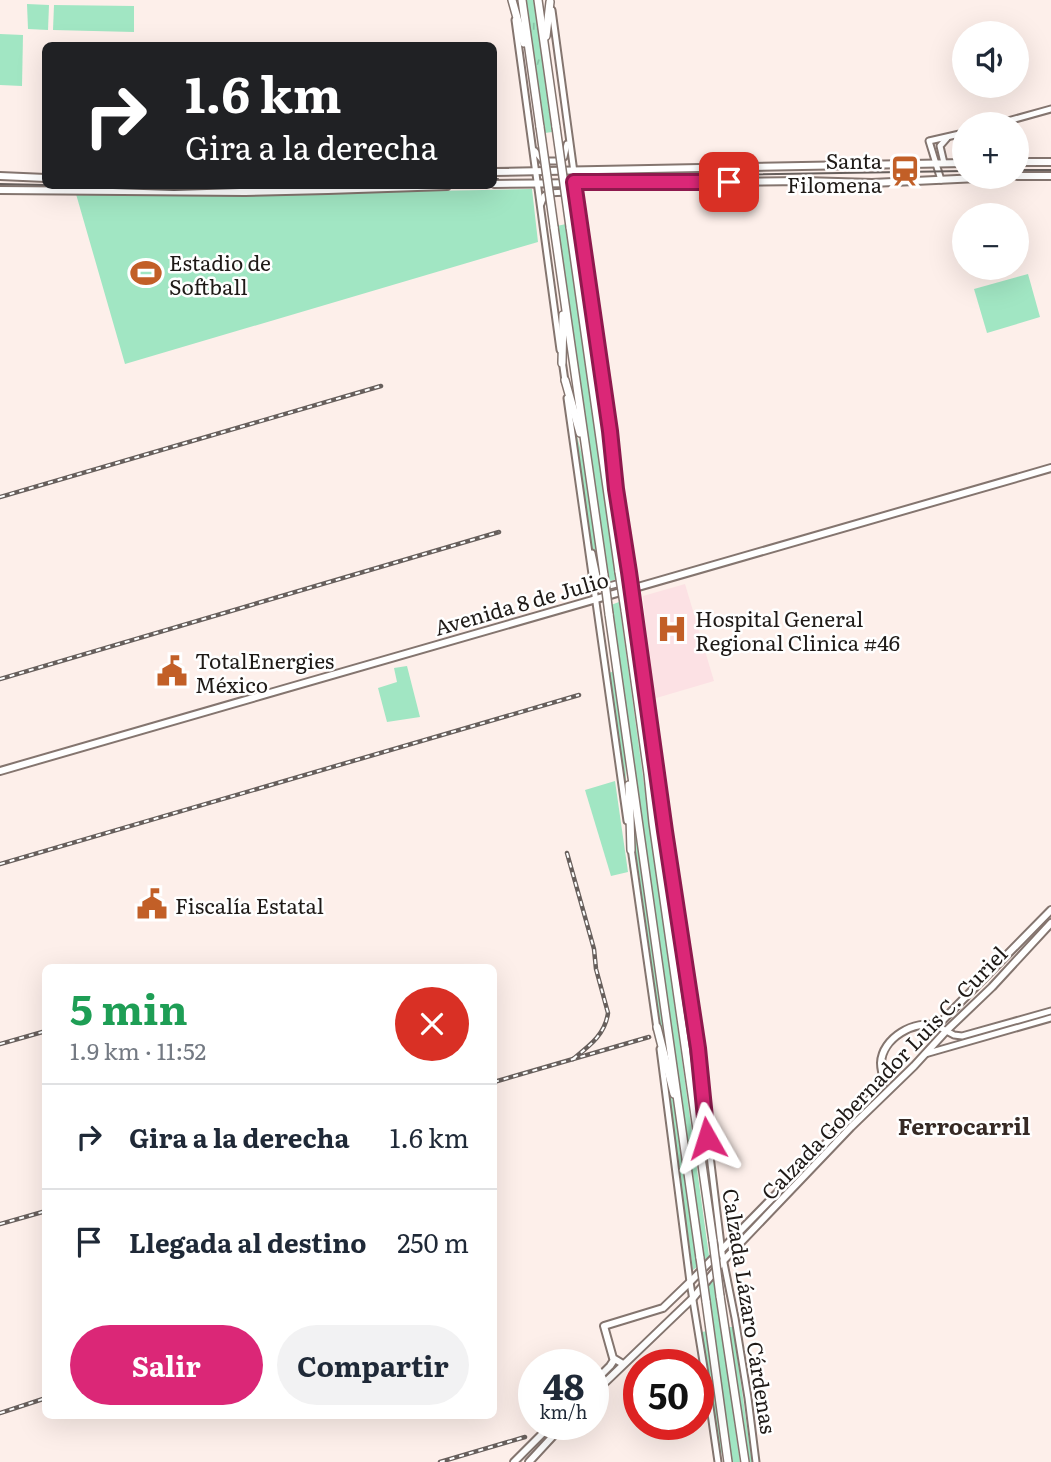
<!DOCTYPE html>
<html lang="es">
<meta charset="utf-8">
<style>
:root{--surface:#fff;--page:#f2f2f3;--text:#1f2937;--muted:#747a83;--line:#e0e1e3;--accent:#db2777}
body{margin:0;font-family:Literata,serif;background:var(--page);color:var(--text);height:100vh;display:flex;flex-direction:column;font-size:26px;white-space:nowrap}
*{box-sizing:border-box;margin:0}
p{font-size:23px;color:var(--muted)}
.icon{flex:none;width:38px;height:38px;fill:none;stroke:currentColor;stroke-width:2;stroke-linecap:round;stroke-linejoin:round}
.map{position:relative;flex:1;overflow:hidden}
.sheet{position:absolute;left:42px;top:964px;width:455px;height:455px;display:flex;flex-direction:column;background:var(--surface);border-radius:10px;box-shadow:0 7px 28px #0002}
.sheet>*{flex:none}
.banner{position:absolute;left:42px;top:42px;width:455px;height:147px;border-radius:10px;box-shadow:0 7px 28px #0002;background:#202124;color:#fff;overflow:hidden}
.buttons{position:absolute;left:952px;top:21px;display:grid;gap:14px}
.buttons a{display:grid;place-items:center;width:77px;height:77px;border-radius:50%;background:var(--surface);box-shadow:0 7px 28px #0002;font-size:35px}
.speed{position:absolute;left:518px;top:1349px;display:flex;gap:14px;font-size:35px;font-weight:700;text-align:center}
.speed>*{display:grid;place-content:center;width:91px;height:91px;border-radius:50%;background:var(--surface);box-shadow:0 7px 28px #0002;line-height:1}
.speed small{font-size:18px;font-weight:400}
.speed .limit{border:10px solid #d22;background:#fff;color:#111}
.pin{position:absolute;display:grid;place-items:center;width:60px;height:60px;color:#fff;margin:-30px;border-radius:14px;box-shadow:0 4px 10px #0006}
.me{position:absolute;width:77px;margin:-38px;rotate:354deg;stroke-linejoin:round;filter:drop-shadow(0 0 5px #0008)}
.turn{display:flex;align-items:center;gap:24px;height:147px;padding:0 28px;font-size:32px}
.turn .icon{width:91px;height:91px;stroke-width:2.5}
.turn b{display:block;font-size:49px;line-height:60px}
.round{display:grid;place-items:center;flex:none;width:74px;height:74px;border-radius:37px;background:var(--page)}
.overview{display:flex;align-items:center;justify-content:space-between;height:119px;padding:0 28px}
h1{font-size:42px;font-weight:700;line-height:52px;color:#1e9e55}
.cta{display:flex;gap:14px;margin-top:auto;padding:14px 28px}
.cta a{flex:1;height:80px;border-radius:42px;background:var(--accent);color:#fff;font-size:28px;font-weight:700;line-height:80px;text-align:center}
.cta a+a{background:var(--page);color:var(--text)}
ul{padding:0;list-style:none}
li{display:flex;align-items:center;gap:21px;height:105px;padding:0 28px;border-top:2px solid var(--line)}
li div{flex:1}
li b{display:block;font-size:26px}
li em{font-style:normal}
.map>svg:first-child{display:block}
.medical{fill:#fce1e4}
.grass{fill:url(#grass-tufts)}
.green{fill:#a1e6c3}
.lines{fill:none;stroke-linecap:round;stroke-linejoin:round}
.secondary-casing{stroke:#84756f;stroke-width:9}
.primary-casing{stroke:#84756f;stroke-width:10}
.highway-casing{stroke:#84756f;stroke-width:10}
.secondary{stroke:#fff;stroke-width:5}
.primary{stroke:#fff;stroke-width:6}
.highway{stroke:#fff;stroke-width:7}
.tram{stroke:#675f5c;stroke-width:2}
.rail-casing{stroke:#675f5c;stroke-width:4.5}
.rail{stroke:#fff;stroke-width:2;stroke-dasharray:5;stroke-linecap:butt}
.highway-bridge-casing{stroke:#84756f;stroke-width:10;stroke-linecap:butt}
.highway-bridge{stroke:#fff;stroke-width:7}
.route-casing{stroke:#8e194d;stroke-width:18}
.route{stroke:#db2777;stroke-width:12}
.labels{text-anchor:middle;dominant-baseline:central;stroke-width:5;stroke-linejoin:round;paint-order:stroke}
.poi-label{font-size:21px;fill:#1f1a17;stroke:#fff;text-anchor:start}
.street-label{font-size:21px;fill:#1f1a17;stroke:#fff}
.neighbourhood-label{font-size:23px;font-weight:bold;fill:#362a25;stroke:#fff}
</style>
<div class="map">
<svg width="1051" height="1462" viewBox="0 0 1051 1462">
<defs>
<pattern id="grass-tufts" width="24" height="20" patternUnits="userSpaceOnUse" patternTransform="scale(1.75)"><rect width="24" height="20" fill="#a1e6c3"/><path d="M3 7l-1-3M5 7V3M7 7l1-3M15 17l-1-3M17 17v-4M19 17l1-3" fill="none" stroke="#8ac5a7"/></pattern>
</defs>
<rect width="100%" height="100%" fill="#fdefea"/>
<!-- medical -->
<polygon class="medical" points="685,584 714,681 653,699 643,596"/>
<!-- grass -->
<polygon class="grass" points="526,0 534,0 552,132 545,133"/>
<!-- green -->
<g class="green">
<polygon points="27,4 49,5 48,30 28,29"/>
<polygon points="54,5 134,6 134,32 53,30"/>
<polygon points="0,34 23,35 22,86 0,85"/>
<polygon points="532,189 538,242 125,364 76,194 216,195"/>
<polygon points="566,224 617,579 607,582 557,226"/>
<polygon points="1028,274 1040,317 987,333 974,289"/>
<polygon points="573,421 583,459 600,577 588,535"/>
<polygon points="619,602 709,1256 702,1262 611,605"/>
<polygon points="407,666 420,717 387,722 378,688 397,682 394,668"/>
<polygon points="614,671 625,750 627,809 609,673"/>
<polygon points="615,781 628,872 611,876 585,790"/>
<polygon points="632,798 672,1082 659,1034 633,847"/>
<polygon points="653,801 665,845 696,1051 694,1098"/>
<polygon points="664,1069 677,1115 697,1267 693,1270"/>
<polygon points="714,1279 740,1462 731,1462 707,1285"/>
<polygon points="727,1327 733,1327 752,1462 749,1462 746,1456"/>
<polygon points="707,1331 723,1448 720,1458 702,1332"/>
</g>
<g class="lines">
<!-- secondary casing -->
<g class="secondary-casing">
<g id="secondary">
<polyline points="552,10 600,364"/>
<polyline points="515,20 560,350"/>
<polyline points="997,124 1051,109"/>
<polyline points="535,151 543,161 559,161 564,157 567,144"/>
<polyline points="944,163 940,146 947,138"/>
<polyline points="941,180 929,141 964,133"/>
<polyline points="541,204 544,196 548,193 567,192 570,194 575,202"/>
<polyline points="562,360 565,381"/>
<polyline points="567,398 627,821"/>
<polyline points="607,409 616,489 629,572 664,825"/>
<polyline points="592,553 598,581 602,586 609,586 624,582 629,574"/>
<polyline points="667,842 698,1054"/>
<polyline points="631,848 657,1029"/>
<polyline points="937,1026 954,1035 962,1036 1051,1011"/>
<polyline points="660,1049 690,1282 707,1386 718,1462"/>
<polyline points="925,1054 1051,1018"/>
<polyline points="700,1074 722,1253 735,1318 748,1398 756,1462"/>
</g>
</g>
<!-- primary casing -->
<g class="primary-casing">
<g id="primary">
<polyline points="1017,162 1051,162"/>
<polyline points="494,172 964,163"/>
<polyline points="0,176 46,178"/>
<polyline points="1017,176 1051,176"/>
<polyline points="494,184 803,181 872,183 1000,177"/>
<polyline points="0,190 245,192 328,190 447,186"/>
<path d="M0,771C350,669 701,571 1051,468"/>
<path d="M623,1364L613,1358L604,1326L663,1308L690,1282L882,1086C885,1078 881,1072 881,1063C882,1038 915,1019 937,1026L1051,910"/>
<polyline points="593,1383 610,1366 614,1360"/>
<polyline points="593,1394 693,1298 724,1260 851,1127 914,1066 946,1031 992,987 1051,923"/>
<polyline points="514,1462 552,1424"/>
<polyline points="529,1462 564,1424"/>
</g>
</g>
<!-- highway casing -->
<g class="highway-casing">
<g id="highway">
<polyline points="512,0 524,43"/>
<polyline points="522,0 540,127"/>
<polyline points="538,0 556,127"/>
<polyline points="546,36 550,2"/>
<polyline points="554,227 604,575"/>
<polyline points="570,227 619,572"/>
<polyline points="590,342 603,381"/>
<polyline points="562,363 563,315"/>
<polyline points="565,380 580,433"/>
<polyline points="604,436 604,391"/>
<polyline points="625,610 648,774 653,823 713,1241"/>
<polyline points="609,614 700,1258"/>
<polyline points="629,785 631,850"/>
<polyline points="654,799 667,845"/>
<polyline points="657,1027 674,1094"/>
<polyline points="697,1108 698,1050"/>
<polyline points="720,1296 745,1462"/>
<polyline points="706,1301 728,1462"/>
</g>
</g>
<!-- secondary -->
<use href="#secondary" class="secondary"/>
<!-- primary -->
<use href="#primary" class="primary"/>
<!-- highway -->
<use href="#highway" class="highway"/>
<!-- tram -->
<g class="tram">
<polyline points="1017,170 1051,170"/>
<polyline points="604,177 964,171"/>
<polyline points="494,179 498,179"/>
<polyline points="0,184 46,185"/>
<polyline points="52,186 174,190 309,186"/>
</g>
<!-- rail casing -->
<g class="rail-casing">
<g id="rail">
<polyline points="0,497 381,386"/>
<polyline points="0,679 499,532"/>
<path d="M567,853L594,949L596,969L608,1013C605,1035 589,1046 573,1059"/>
<polyline points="0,864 579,695"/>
<polyline points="0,1044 46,1031"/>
<polyline points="494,1082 649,1037"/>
<polyline points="0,1224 46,1211"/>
<polyline points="0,1413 46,1398"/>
<polyline points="440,1462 525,1437"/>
</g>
</g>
<!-- rail -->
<use href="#rail" class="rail"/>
<!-- highway-bridge casing -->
<g class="highway-bridge-casing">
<g id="highway-bridge">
<polyline points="540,127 554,227"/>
<polyline points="556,127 570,227"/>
<polyline points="619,572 625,610"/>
<polyline points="604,575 609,614"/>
<polyline points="713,1241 720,1296"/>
<polyline points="700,1258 706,1301"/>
</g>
</g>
<!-- highway-bridge -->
<use href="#highway-bridge" class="highway-bridge"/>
</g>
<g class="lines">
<!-- route casing -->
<g class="route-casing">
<polyline id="route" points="707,1138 698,1048 665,831 629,572 616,489 610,431 574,182 729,182"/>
</g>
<!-- route -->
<use href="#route" class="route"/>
</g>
<!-- icons -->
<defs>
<g id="station-bare" transform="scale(2.415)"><path d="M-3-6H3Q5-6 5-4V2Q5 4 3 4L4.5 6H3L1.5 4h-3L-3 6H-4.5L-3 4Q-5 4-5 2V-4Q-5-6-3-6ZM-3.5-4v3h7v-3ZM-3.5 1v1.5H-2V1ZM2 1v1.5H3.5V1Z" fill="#c25f27" stroke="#fff" stroke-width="2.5" paint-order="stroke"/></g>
<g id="stadium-bare" transform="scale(2.415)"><path d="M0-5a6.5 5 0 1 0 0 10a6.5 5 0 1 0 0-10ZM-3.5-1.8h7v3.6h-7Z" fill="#c25f27" stroke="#fff" stroke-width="2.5" paint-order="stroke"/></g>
<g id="hospital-bare" transform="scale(2.415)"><path d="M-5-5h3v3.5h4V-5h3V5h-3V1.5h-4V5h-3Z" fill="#c25f27" stroke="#fff" stroke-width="2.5" paint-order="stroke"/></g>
<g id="civic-bare" transform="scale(2.415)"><path d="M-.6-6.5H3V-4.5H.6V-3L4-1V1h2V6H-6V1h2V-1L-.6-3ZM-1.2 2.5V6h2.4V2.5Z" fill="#c25f27" stroke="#fff" stroke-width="2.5" paint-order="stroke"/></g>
</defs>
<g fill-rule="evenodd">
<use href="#station-bare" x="905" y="171"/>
<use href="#stadium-bare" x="146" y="273"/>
<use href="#hospital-bare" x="672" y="629"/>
<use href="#civic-bare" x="172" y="671"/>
<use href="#civic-bare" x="152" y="904"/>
</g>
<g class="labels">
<!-- poi labels -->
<g class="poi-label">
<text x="882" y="159" text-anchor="end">Santa<tspan x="882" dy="24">Filomena</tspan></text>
<text x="169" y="261">Estadio de<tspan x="169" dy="24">Softball</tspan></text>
<text x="695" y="617">Hospital General<tspan x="695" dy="24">Regional Clinica #46</tspan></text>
<text x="195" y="659">TotalEnergies<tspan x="195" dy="24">México</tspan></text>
<text x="175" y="904">Fiscalía Estatal</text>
</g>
<!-- street labels -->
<g class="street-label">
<text transform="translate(521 602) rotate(-16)">Avenida 8 de Julio</text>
<text transform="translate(883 1072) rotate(-46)">Calzada Gobernador Luis C. Curiel</text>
<text transform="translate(751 1311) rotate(81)">Calzada Lázaro Cárdenas</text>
</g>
<!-- neighbourhood labels -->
<g class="neighbourhood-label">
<text x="964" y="1125">Ferrocarril</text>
</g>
</g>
</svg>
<div class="buttons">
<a><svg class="icon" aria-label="sound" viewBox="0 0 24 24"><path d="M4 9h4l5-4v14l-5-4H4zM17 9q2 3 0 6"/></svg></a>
<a>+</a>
<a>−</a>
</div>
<div class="speed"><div>48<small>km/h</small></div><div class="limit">50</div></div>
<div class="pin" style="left:729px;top:182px;background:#d93025"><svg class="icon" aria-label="arrive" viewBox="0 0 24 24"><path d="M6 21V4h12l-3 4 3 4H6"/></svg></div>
<svg class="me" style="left:707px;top:1138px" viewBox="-20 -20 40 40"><path d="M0-17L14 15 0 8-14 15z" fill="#db2777" stroke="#fff" stroke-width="4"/></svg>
<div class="banner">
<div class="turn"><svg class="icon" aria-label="right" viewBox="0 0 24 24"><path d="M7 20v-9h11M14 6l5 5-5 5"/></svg><div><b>1.6 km</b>Gira a la derecha</div></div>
</div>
<section class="sheet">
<div class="overview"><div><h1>5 min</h1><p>1.9 km · 11:52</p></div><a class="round" style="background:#d93025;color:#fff"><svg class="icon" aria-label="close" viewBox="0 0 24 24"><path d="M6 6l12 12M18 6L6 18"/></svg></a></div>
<ul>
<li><svg class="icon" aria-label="right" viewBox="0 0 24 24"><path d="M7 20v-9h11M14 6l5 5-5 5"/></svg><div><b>Gira a la derecha</b></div><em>1.6 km</em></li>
<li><svg class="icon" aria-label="arrive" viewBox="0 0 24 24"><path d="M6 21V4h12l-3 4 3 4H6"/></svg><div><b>Llegada al destino</b></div><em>250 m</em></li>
</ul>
<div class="cta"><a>Salir</a><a>Compartir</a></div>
</section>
</div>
